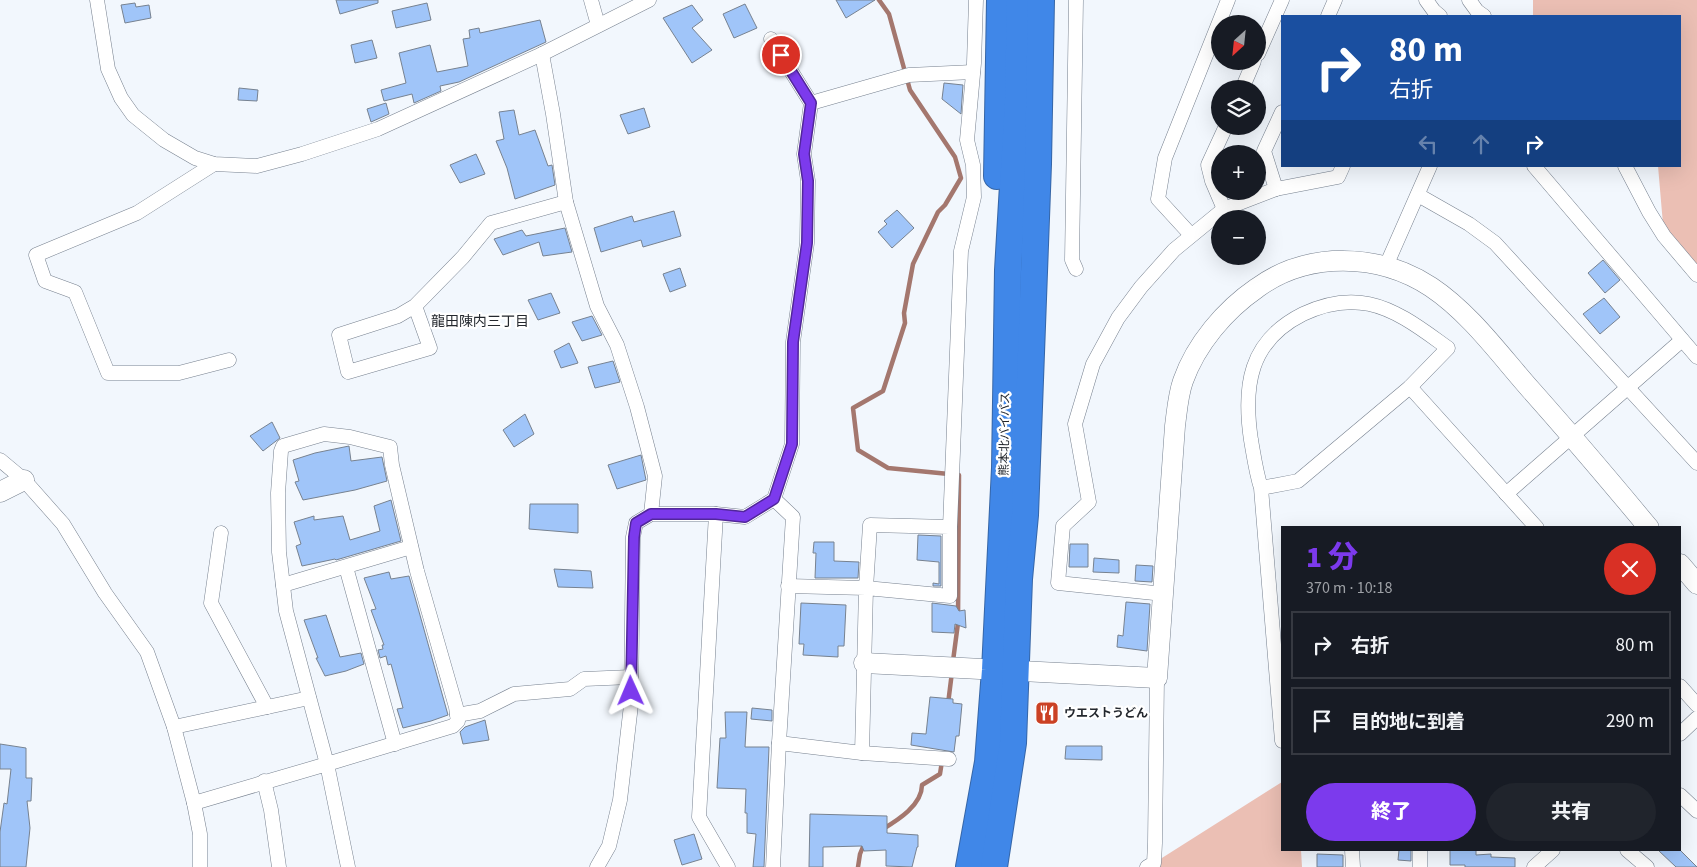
<!DOCTYPE html>
<html lang="ja">
<meta charset="utf-8">
<style>
:root{--surface:#171b24;--page:#20242c;--text:#f1f3f6;--muted:#9ea1a6;--line:#363941;--accent:#7c3aed}
body{margin:0;font-family:"Source Sans 3","Noto Sans JP",sans-serif;background:var(--page);color:var(--text);height:100vh;display:flex;flex-direction:column;font-size:19px;white-space:nowrap}
*{box-sizing:border-box;margin:0}
p{font-size:16px;color:var(--muted)}
.icon{flex:none;width:28px;height:28px;fill:none;stroke:currentColor;stroke-width:2;stroke-linecap:round;stroke-linejoin:round}
.map{position:relative;flex:1;overflow:hidden}
.side{position:absolute;left:1281px;top:526px;width:400px;height:325px;display:flex;flex-direction:column;background:var(--surface);border-radius:0px;box-shadow:0 5px 20px #0002}
.side>*{flex:none}
.top-card{position:absolute;left:1281px;top:15px;width:400px;height:152px;border-radius:0px;box-shadow:0 5px 20px #0002;background:#1a4fa0;color:#fff;overflow:hidden}
.needle{width:32px;rotate:207deg}
.fabs{position:absolute;left:1211px;top:15px;display:grid;gap:10px}
.fabs a{display:grid;place-items:center;width:55px;height:55px;border-radius:50%;background:var(--surface);box-shadow:0 5px 20px #0002;font-size:25px}
.pin{position:absolute;display:grid;place-items:center;width:42px;height:42px;color:#fff;margin:-21px;border:2px solid #fff;border-radius:50%;box-shadow:0 1px 5px #0007}
.me{position:absolute;width:55px;margin:-28px;rotate:359deg;stroke-linejoin:round;filter:drop-shadow(0 0 4px #0008)}
.turn{display:flex;align-items:center;gap:18px;height:105px;padding:0 25px;font-size:22px}
.turn .icon{width:65px;height:65px;stroke-width:2.5}
.turn b{display:block;font-size:35px;line-height:42px}
.lanes{display:flex;align-items:center;height:48px;padding:0 25px;background:#0003;justify-content:center;gap:25px;direction:ltr}
.lanes .off{opacity:.35}
.round{display:grid;place-items:center;flex:none;width:52px;height:52px;border-radius:26px;background:var(--page)}
.overview{display:flex;align-items:center;justify-content:space-between;height:85px;padding:0 25px}
h1{font-size:30px;font-weight:800;line-height:38px;color:var(--accent)}
.action{display:flex;gap:10px;margin-top:auto;padding:10px 25px}
.action a{flex:1;height:58px;border-radius:30px;background:var(--accent);color:#fff;font-size:20px;font-weight:800;line-height:58px;text-align:center}
.action a+a{background:var(--page);color:var(--text)}
ul{padding:0;list-style:none}
li{display:flex;align-items:center;gap:15px;height:68px;margin:0 10px 8px;padding:0 15px;border:2px solid var(--line);border-radius:0px}
li div{flex:1}
li b{display:block;font-size:19px}
li em{font-style:normal}
.map>svg:first-child{display:block}
.green{fill:#ebbfb4}
.lines{fill:none;stroke-linecap:round;stroke-linejoin:round}
.stream{stroke:#a4776e;stroke-width:4.5}
.building{fill:#a0c5f9;stroke:#778290}
.street-casing{stroke:#77818f;stroke-width:15}
.secondary-casing{stroke:#77818f;stroke-width:21}
.highway-casing{stroke:#3666a7;stroke-width:28}
.street{stroke:#fff;stroke-width:14}
.secondary{stroke:#fff;stroke-width:20}
.highway{stroke:#4087e8;stroke-width:26}
.route-casing{stroke:#51269a;stroke-width:12}
.route{stroke:#7c3aed;stroke-width:9}
.labels{text-anchor:middle;dominant-baseline:central;stroke-width:4.5;stroke-linejoin:round;paint-order:stroke}
.street-label{font-size:12px;fill:#24282e;stroke:#fff}
.poi-label{font-size:12px;font-weight:bold;fill:#24282e;stroke:#fff;text-anchor:start}
.neighbourhood-label{font-size:14px;fill:#24282e;stroke:#fff}
</style>
<div class="map">
<svg width="1697" height="867" viewBox="0 0 1697 867">
<rect width="100%" height="100%" fill="#f2f7fd"/>
<!-- green -->
<g class="green">
<polygon points="1533,0 1697,0 1697,275 1664,236 1658,166 1680,166 1680,16 1533,16"/>
<polygon points="1282,782 1282,850 1301,850 1302,867 1152,867 1154,863"/>
</g>
<g class="lines">
<!-- stream -->
<g class="stream">
<polyline points="879,0 889,14 910,90 955,157 961,178 945,205 938,212 913,264 904,313 905,323 883,391 853,408 858,450 888,468 959,475 958,623 953,661"/>
<polyline points="948,704 952,672"/>
<path d="M883,829C898,820 922,805 922,785L940,774L942,761"/>
<polyline points="858,867 860,854 865,842"/>
</g>
</g>
<!-- building -->
<g class="building">
<polygon points="336,0 378,0 378,3 340,14"/>
<polygon points="836,0 875,0 846,18"/>
<polygon points="135,3 136,7 149,5 151,18 125,23 121,5"/>
<polygon points="427,3 431,20 396,28 392,11"/>
<polygon points="745,4 757,28 734,38 723,14"/>
<polygon points="692,5 703,20 692,28 712,50 692,63 663,18"/>
<polygon points="540,20 546,42 459,82 440,86 441,91 414,103 412,94 384,101 381,90 406,83 399,53 430,45 437,72 468,66 463,39 470,38 469,30 479,28 480,33"/>
<polygon points="372,40 377,58 355,63 351,45"/>
<polygon points="944,83 963,85 961,114 942,99"/>
<polygon points="239,88 258,90 257,101 238,100"/>
<polygon points="386,103 389,114 371,122 367,109"/>
<polygon points="644,108 650,127 628,134 620,115"/>
<polygon points="514,110 519,135 535,130 548,166 552,165 555,185 515,199 507,168 496,141 504,139 499,112"/>
<polygon points="476,154 485,174 460,183 450,165"/>
<polygon points="897,210 914,228 892,248 878,232 887,224 884,221"/>
<polygon points="674,211 681,236 643,247 641,240 601,252 594,228 632,216 634,222"/>
<polygon points="565,228 572,252 543,256 539,242 503,255 494,239 522,230 526,236"/>
<polygon points="1603,260 1620,280 1605,293 1588,273"/>
<polygon points="680,268 686,286 670,292 663,274"/>
<polygon points="551,293 560,313 538,320 528,300"/>
<polygon points="1604,298 1620,317 1600,334 1583,314"/>
<polygon points="592,316 602,335 582,341 572,322"/>
<polygon points="569,343 578,363 561,368 554,351"/>
<polygon points="613,361 620,382 595,388 588,367"/>
<polygon points="525,414 534,434 514,447 503,430"/>
<polygon points="272,422 280,438 263,451 250,436"/>
<polygon points="349,446 351,461 382,457 387,481 355,490 303,500 295,482 299,481 293,460 315,453"/>
<polygon points="641,455 646,480 617,489 608,465"/>
<polygon points="391,500 401,541 336,560 335,559 302,566 296,546 301,544 294,522 314,516 314,520 343,516 350,540 380,531 374,506"/>
<polygon points="530,504 578,504 578,533 529,529"/>
<polygon points="918,535 941,536 941,586 933,586 933,583 939,584 939,562 917,560"/>
<polygon points="814,542 834,542 834,561 859,562 858,578 815,578 816,553 813,553"/>
<polygon points="1070,544 1088,544 1088,567 1069,567"/>
<polygon points="1094,558 1119,560 1119,573 1093,572"/>
<polygon points="1136,565 1153,566 1152,582 1135,581"/>
<polygon points="554,569 591,571 593,588 558,587"/>
<polygon points="389,572 391,579 409,576 448,715 431,721 403,728 397,709 403,708 391,664 388,665 386,656 380,658 378,650 383,649 382,645 384,645 371,610 376,609 364,578"/>
<polygon points="1126,602 1150,604 1147,651 1117,647 1118,635 1123,636"/>
<polygon points="801,603 846,605 844,646 838,646 838,657 803,655 804,644 799,644"/>
<polygon points="932,603 956,606 959,611 965,610 966,628 955,624 954,633 932,632"/>
<polygon points="326,615 340,657 361,653 364,664 346,671 325,676 316,658 318,658 304,620"/>
<polygon points="930,697 953,699 953,703 962,704 959,736 956,736 954,752 911,745 912,733 926,734"/>
<polygon points="752,708 772,710 772,721 751,719"/>
<polygon points="725,712 747,712 745,747 769,747 764,867 753,867 756,834 747,833 747,813 745,813 746,789 717,788 720,738 726,738"/>
<polygon points="485,720 489,740 463,744 460,732 465,727"/>
<polygon points="0,744 26,748 26,778 32,778 31,801 27,801 30,828 26,867 0,867 0,832 4,803 7,804 11,769 0,769"/>
<polygon points="1066,746 1102,746 1102,760 1065,759"/>
<polygon points="810,814 887,816 887,833 918,835 918,847 917,847 912,867 886,866 886,850 864,851 862,846 823,847 823,867 809,867"/>
<polygon points="694,834 702,859 682,865 674,840"/>
<polygon points="1399,850 1411,850 1411,861 1398,860"/>
<polygon points="1450,850 1476,850 1476,855 1491,854 1491,857 1515,858 1515,867 1465,867 1465,865 1450,865"/>
<polygon points="1658,850 1680,850 1697,867 1676,867"/>
<polygon points="1317,854 1343,855 1343,867 1317,867"/>
</g>
<g class="lines">
<!-- street casing -->
<g class="street-casing">
<g id="street">
<polyline points="97,0 108,69 121,98 133,115 164,140 195,158 214,164 257,166 302,154 378,129 542,54 649,0"/>
<polyline points="591,0 598,25"/>
<polyline points="1426,0 1434,11 1440,16"/>
<polyline points="1469,0 1477,11 1484,16"/>
<polyline points="1328,16 1335,0"/>
<polyline points="542,54 553,114 566,202 597,306 617,345 637,407 655,476 651,514"/>
<polyline points="1258,54 1282,0"/>
<polyline points="1242,89 1254,61"/>
<polyline points="811,103 909,75 973,72"/>
<polyline points="214,164 137,213 36,255 45,281 75,292 108,373 179,373 229,360"/>
<polyline points="1534,166 1697,357"/>
<polyline points="1625,166 1649,212 1664,236 1697,275"/>
<polyline points="1276,189 1264,151 1282,112"/>
<polyline points="1418,195 1469,224 1495,243 1697,463"/>
<polyline points="1224,209 1212,181 1208,165 1226,126"/>
<polyline points="1191,235 1158,199 1165,158 1228,0"/>
<polyline points="1386,266 1430,166"/>
<polyline points="1076,269 1072,260 1076,0"/>
<polyline points="415,306 430,348 348,372 339,335 398,316 415,306 463,257 491,223 566,202"/>
<polyline points="1410,387 1537,528"/>
<polygon points="324,434 350,437 390,447 392,465 417,571 456,707 458,721 453,726 327,764 286,611 279,552 278,493 281,451 283,446"/>
<polyline points="0,460 24,480 63,524 105,593 147,652 174,727 194,803 200,834 200,867"/>
<path d="M1261,488L1298,481L1410,387L1448,348C1424,331 1398,310 1369,304C1345,299 1324,304 1303,314C1249,341 1243,386 1251,440C1254,457 1256,472 1261,488L1282,741"/>
<polyline points="1506,494 1682,340"/>
<polyline points="716,514 699,817 728,867"/>
<polyline points="950,527 961,251 974,197 973,165 967,140 974,63 976,0"/>
<polyline points="221,533 211,603 267,707"/>
<polyline points="346,567 395,744"/>
<polyline points="283,585 411,547"/>
<polyline points="788,586 866,588 950,596 950,527 870,525 866,588 862,753"/>
<polyline points="1164,594 1058,583 1063,526 1089,502 1075,424 1093,364 1118,318 1141,287 1174,250 1224,209 1276,189 1338,177 1343,166"/>
<polyline points="1680,686 1697,705"/>
<polyline points="457,715 480,711 514,694 570,689 584,679 631,677"/>
<polyline points="174,727 309,698"/>
<polyline points="1680,734 1697,718"/>
<polyline points="779,743 862,753 949,759"/>
<polyline points="264,781 271,810 279,867"/>
<polyline points="1680,795 1697,811"/>
<polyline points="194,803 327,764 348,867"/>
<polyline points="1352,850 1353,867"/>
<polyline points="1420,850 1420,867"/>
<polyline points="1627,850 1647,867"/>
<polyline points="597,867 609,846 620,800 631,705 633,537 636,523 651,514 716,514 745,517 774,499 792,444 793,342 807,243 808,181 804,154 811,103 771,39"/>
<polyline points="773,867 779,743 793,517 774,499"/>
<polyline points="1147,867 1154,863 1155,843 1157,678"/>
<polyline points="1534,867 1553,850"/>
</g>
</g>
<!-- secondary casing -->
<g class="secondary-casing">
<g id="secondary">
<polyline points="0,492 24,480"/>
<polyline points="1680,564 1697,584"/>
<path d="M864,663L1157,678L1175,426C1177,411 1178,395 1183,381C1196,344 1225,310 1257,288C1308,251 1379,253 1431,287C1470,313 1500,355 1531,390C1571,435 1610,481 1649,528"/>
</g>
</g>
<!-- highway casing -->
<g class="highway-casing">
<g id="highway">
<polyline points="997,176 1000,0"/>
<polyline points="969,867 988,762 995,670 1005,468 1008,270 1018,100 1020,0"/>
<polyline points="994,867 1013,743 1019,579 1025,515 1038,164 1041,0"/>
</g>
</g>
<!-- street -->
<use href="#street" class="street"/>
<!-- secondary -->
<use href="#secondary" class="secondary"/>
<!-- highway -->
<use href="#highway" class="highway"/>
</g>
<g class="lines">
<!-- route casing -->
<g class="route-casing">
<polyline id="route" points="631,691 634,537 636,523 651,514 716,514 745,517 774,499 792,444 793,342 807,243 808,181 804,154 811,103 781,55"/>
</g>
<!-- route -->
<use href="#route" class="route"/>
</g>
<!-- icons -->
<defs>
<g id="restaurant-square" transform="scale(1.25)"><rect x="-9" y="-9" width="18" height="18" rx="4" fill="#cb4124" stroke="#fff"/><path d="M-5-6h1v4h1v-4h1v4h1v-4h1v5L-1.5 .5V6h-2V.5L-5-1ZM5-6V6H3V1.5H1.5Q1.5-4 5-6Z" fill="#fff"/></g>
</defs>
<g fill-rule="evenodd">
<use href="#restaurant-square" x="1047" y="713"/>
</g>
<g class="labels">
<!-- street labels -->
<g class="street-label">
<text transform="translate(1005 434) rotate(-89)">熊本北バイパス</text>
</g>
<!-- poi labels -->
<g class="poi-label">
<text x="1064" y="713">ウエストうどん</text>
</g>
<!-- neighbourhood labels -->
<g class="neighbourhood-label">
<text x="480" y="322">龍田陳内三丁目</text>
</g>
</g>
</svg>
<div class="fabs">
<a><svg class="needle" viewBox="-14 -14 28 28"><path d="M0-13l5 13h-10z" fill="#e53935"/><path d="M0 13l5-13h-10z" fill="#9ea1a6"/></svg></a>
<a><svg class="icon" aria-label="layers" viewBox="0 0 24 24"><path d="M12 4l9 5-9 5-9-5zM3 14l9 5 9-5"/></svg></a>
<a>+</a>
<a>−</a>
</div>
<div class="pin" style="left:781px;top:55px;background:#d93025"><svg class="icon" aria-label="arrive" viewBox="0 0 24 24"><path d="M6 21V4h12l-3 4 3 4H6"/></svg></div>
<svg class="me" style="left:631px;top:691px" viewBox="-20 -20 40 40"><path d="M0-17L14 15 0 8-14 15z" fill="#7c3aed" stroke="#fff" stroke-width="4"/></svg>
<div class="top-card">
<div class="turn"><svg class="icon" aria-label="right" viewBox="0 0 24 24"><path d="M7 20v-9h11M14 6l5 5-5 5"/></svg><div><b>80 m</b>右折</div></div>
<div class="lanes"><svg class="icon off" aria-label="left" viewBox="0 0 24 24"><path d="M17 20v-9H6M10 6l-5 5 5 5"/></svg><svg class="icon off" aria-label="ahead" viewBox="0 0 24 24"><path d="M12 20V5M6 11l6-6 6 6"/></svg><svg class="icon" aria-label="right" viewBox="0 0 24 24"><path d="M7 20v-9h11M14 6l5 5-5 5"/></svg></div>
</div>
<section class="side">
<div class="overview"><div><h1>1 分</h1><p>370 m · 10:18</p></div><a class="round" style="background:#d93025;color:#fff"><svg class="icon" aria-label="close" viewBox="0 0 24 24"><path d="M6 6l12 12M18 6L6 18"/></svg></a></div>
<ul>
<li><svg class="icon" aria-label="right" viewBox="0 0 24 24"><path d="M7 20v-9h11M14 6l5 5-5 5"/></svg><div><b>右折</b></div><em>80 m</em></li>
<li><svg class="icon" aria-label="arrive" viewBox="0 0 24 24"><path d="M6 21V4h12l-3 4 3 4H6"/></svg><div><b>目的地に到着</b></div><em>290 m</em></li>
</ul>
<div class="action"><a>終了</a><a>共有</a></div>
</section>
</div>
